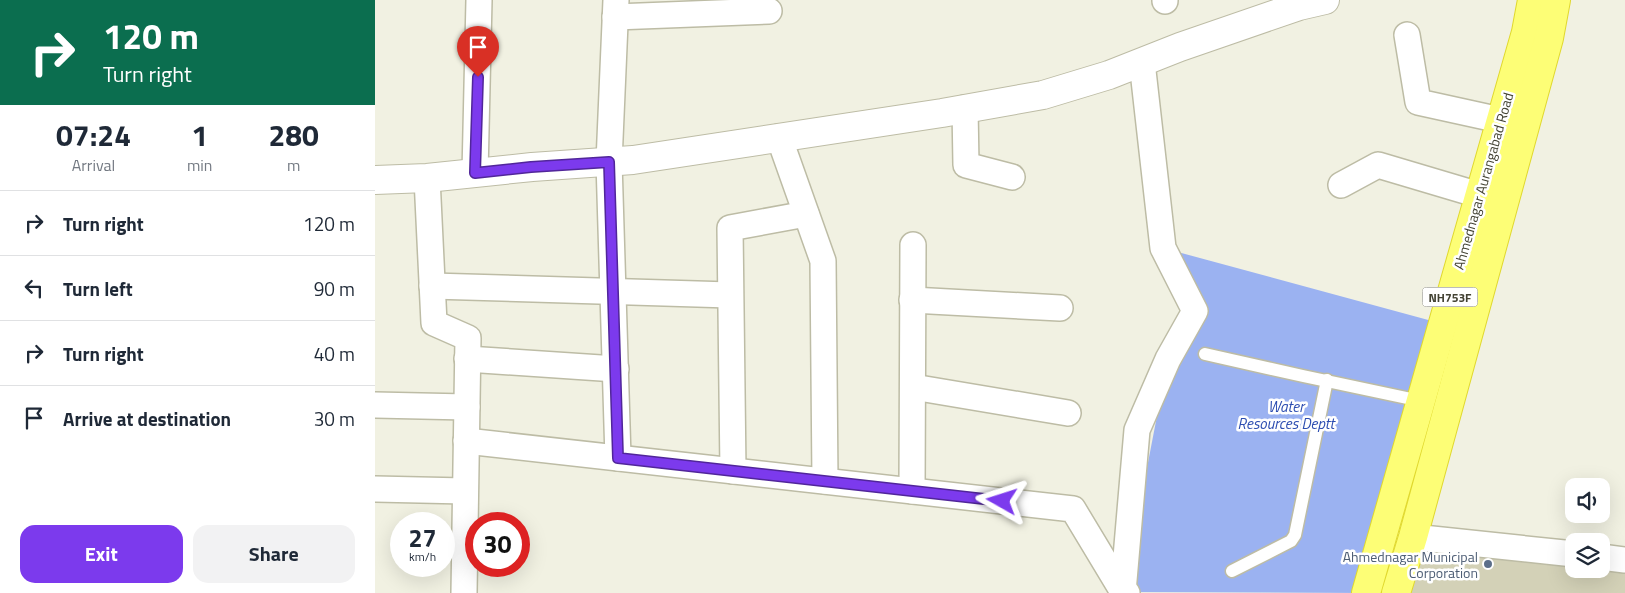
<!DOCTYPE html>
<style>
:root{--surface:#fff;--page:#f2f2f3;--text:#1f2937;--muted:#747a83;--line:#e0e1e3;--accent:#7c3aed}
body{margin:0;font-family:"Titillium Web",sans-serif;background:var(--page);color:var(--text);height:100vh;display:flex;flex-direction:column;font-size:19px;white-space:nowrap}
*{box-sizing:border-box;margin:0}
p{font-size:16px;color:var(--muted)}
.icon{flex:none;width:28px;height:28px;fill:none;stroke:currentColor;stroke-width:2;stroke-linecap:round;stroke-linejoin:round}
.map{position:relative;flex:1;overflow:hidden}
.sheet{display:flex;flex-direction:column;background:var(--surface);width:375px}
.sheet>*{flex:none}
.guide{background:#0b6e4f;color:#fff;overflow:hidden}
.buttons{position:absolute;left:1190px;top:478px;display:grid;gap:10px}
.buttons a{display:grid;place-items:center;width:45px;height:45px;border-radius:10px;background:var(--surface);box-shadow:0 5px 20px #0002;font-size:25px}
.speed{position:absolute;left:15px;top:512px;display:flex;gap:10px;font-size:25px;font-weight:700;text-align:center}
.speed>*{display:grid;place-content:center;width:65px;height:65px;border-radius:50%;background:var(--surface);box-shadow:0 5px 20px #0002;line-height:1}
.speed small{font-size:12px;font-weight:400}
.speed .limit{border:8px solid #d22;background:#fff;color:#111}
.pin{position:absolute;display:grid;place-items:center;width:42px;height:42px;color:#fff;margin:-51px -21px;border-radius:50% 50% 50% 0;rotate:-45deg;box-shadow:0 0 5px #0007}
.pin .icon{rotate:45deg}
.me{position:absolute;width:55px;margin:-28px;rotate:276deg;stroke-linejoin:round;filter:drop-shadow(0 0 4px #0008)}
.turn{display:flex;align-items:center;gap:18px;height:105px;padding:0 20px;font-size:22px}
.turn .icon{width:65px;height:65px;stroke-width:2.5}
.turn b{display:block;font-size:35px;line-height:42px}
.eta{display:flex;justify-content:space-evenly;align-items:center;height:85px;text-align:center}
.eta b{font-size:30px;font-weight:700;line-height:35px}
.primary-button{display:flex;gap:10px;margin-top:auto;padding:10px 20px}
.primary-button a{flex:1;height:58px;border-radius:15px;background:var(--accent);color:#fff;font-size:20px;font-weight:700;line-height:58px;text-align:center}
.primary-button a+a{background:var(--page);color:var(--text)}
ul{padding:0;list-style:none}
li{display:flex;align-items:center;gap:15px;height:65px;padding:0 20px;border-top:1px solid var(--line)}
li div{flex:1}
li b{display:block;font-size:19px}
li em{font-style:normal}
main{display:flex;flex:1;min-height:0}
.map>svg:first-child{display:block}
.water{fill:#9bb2f1}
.building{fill:#d3d1b7}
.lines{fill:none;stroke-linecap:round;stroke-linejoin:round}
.service-casing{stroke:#bdbca5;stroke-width:15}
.minor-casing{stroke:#bdbca5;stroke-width:28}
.tertiary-casing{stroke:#bdbca5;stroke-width:30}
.trunk-casing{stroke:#e0d82e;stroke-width:30}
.service{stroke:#fff;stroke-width:12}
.minor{stroke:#fff;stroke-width:25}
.tertiary{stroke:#fff;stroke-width:28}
.trunk{stroke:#fdfe76;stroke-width:28}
.route-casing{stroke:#51269a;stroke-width:12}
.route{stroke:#7c3aed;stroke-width:9}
.service-dot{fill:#5c6f8a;stroke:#fff;stroke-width:2}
.labels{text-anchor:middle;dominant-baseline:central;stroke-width:5;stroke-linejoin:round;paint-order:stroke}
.shield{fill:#fff;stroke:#7b7b70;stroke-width:1}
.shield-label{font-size:12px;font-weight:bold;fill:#434233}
.street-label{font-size:14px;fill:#434233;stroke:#fff}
.service-label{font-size:14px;fill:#4e5e75;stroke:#fff;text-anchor:end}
.water-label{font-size:15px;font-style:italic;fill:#2b4cb0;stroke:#fff}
</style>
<main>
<section class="sheet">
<div class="guide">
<div class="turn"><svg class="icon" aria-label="right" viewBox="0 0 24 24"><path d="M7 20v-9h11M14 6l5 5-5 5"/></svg><div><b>120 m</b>Turn right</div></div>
</div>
<div class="eta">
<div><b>07:24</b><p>Arrival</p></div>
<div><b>1</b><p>min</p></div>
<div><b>280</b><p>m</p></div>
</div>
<ul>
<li><svg class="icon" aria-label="right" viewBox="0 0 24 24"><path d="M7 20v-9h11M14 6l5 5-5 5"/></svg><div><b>Turn right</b></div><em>120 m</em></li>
<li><svg class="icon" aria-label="left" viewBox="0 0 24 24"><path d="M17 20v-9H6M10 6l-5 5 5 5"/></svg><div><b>Turn left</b></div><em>90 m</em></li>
<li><svg class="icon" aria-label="right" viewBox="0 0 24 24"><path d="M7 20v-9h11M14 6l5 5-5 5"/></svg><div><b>Turn right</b></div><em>40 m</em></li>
<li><svg class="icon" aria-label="arrive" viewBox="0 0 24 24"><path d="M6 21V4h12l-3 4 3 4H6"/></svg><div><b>Arrive at destination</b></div><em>30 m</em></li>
</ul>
<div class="primary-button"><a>Exit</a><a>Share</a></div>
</section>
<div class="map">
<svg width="1250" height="593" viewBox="0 0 1250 593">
<rect width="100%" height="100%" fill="#f1f1e2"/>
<!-- water -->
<polygon class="water" points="788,248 1068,324 991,593 748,592 793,359 819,311"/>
<!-- building -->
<polygon class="building" points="1038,537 1199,554 1199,569 1226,569 1250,560 1250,593 1016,593"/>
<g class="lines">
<!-- service casing -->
<g class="service-casing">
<g id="service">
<polyline points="830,354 928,376 1046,401"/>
<polyline points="857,571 916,541 920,535 952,380"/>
</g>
</g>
<!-- minor casing -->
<g class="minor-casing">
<g id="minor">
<polyline points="241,0 234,162 243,458"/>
<polyline points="790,0 790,1"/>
<polyline points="240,17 394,11"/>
<polyline points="1032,35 1043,102 1125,120"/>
<polyline points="590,108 591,165 637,177"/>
<polyline points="404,137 448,261 450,481"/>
<polyline points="100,173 104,0"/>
<polyline points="52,178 59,323 93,338 89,593"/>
<polyline points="966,185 1003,165 1104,195"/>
<polyline points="57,286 355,295"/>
<polyline points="537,300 685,308"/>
<polyline points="92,359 241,369"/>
<polyline points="538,387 693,413"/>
<polyline points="0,405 92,407"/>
<polyline points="91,441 698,509 748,592 752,593"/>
<polyline points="358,471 355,228 431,214"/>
<polyline points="0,489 90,491"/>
<polyline points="537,491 538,245"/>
<polyline points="1038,537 1199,554"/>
<polyline points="1226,557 1250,560"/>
<polyline points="748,592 762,430 793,359 820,311 788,248 767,62"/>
</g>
</g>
<!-- tertiary casing -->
<g class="tertiary-casing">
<polyline id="tertiary" points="0,180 52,178 157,167 258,160 567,113 668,95 734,75 805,47 924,6 950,0"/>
</g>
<!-- trunk casing -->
<g class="trunk-casing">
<g id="trunk">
<polyline points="991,593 1151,32 1157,0"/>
<polyline points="1021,593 1038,537 1174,38 1181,0"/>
</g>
</g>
<!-- service -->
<use href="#service" class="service"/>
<!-- minor -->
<use href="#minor" class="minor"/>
<!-- tertiary -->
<use href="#tertiary" class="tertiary"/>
<!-- trunk -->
<use href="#trunk" class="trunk"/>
</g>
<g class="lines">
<!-- route casing -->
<g class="route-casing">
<polyline id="route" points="103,77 100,173 156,167 234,162 243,458 627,501"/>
</g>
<!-- route -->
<use href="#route" class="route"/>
</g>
<!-- markers -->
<circle class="service-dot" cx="1113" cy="564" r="5"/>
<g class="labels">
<!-- shield labels -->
<rect class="shield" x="1047.5" y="287.5" width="55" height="19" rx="4"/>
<g class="shield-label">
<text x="1075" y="297">NH753F</text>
</g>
<!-- street labels -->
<g class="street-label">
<text transform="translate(1108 181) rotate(-74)">Ahmednagar Aurangabad Road</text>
</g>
<!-- service labels -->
<g class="service-label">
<text x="1103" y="556">Ahmednagar Municipal<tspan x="1103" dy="16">Corporation</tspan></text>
</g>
<!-- water labels -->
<g class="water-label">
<text x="911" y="406">Water<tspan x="911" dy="17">Resources Deptt</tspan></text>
</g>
</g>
</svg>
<div class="buttons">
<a><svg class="icon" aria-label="sound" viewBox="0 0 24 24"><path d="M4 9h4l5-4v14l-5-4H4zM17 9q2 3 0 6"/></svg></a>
<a><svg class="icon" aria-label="layers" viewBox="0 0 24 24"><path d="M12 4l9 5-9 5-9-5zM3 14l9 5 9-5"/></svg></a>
</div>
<div class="speed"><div>27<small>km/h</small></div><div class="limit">30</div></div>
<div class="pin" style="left:103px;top:77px;background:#d93025"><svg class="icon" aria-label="arrive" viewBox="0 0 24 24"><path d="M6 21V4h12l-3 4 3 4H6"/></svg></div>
<svg class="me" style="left:627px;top:501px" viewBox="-20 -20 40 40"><path d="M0-17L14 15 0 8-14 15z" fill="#7c3aed" stroke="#fff" stroke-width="4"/></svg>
</div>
</main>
